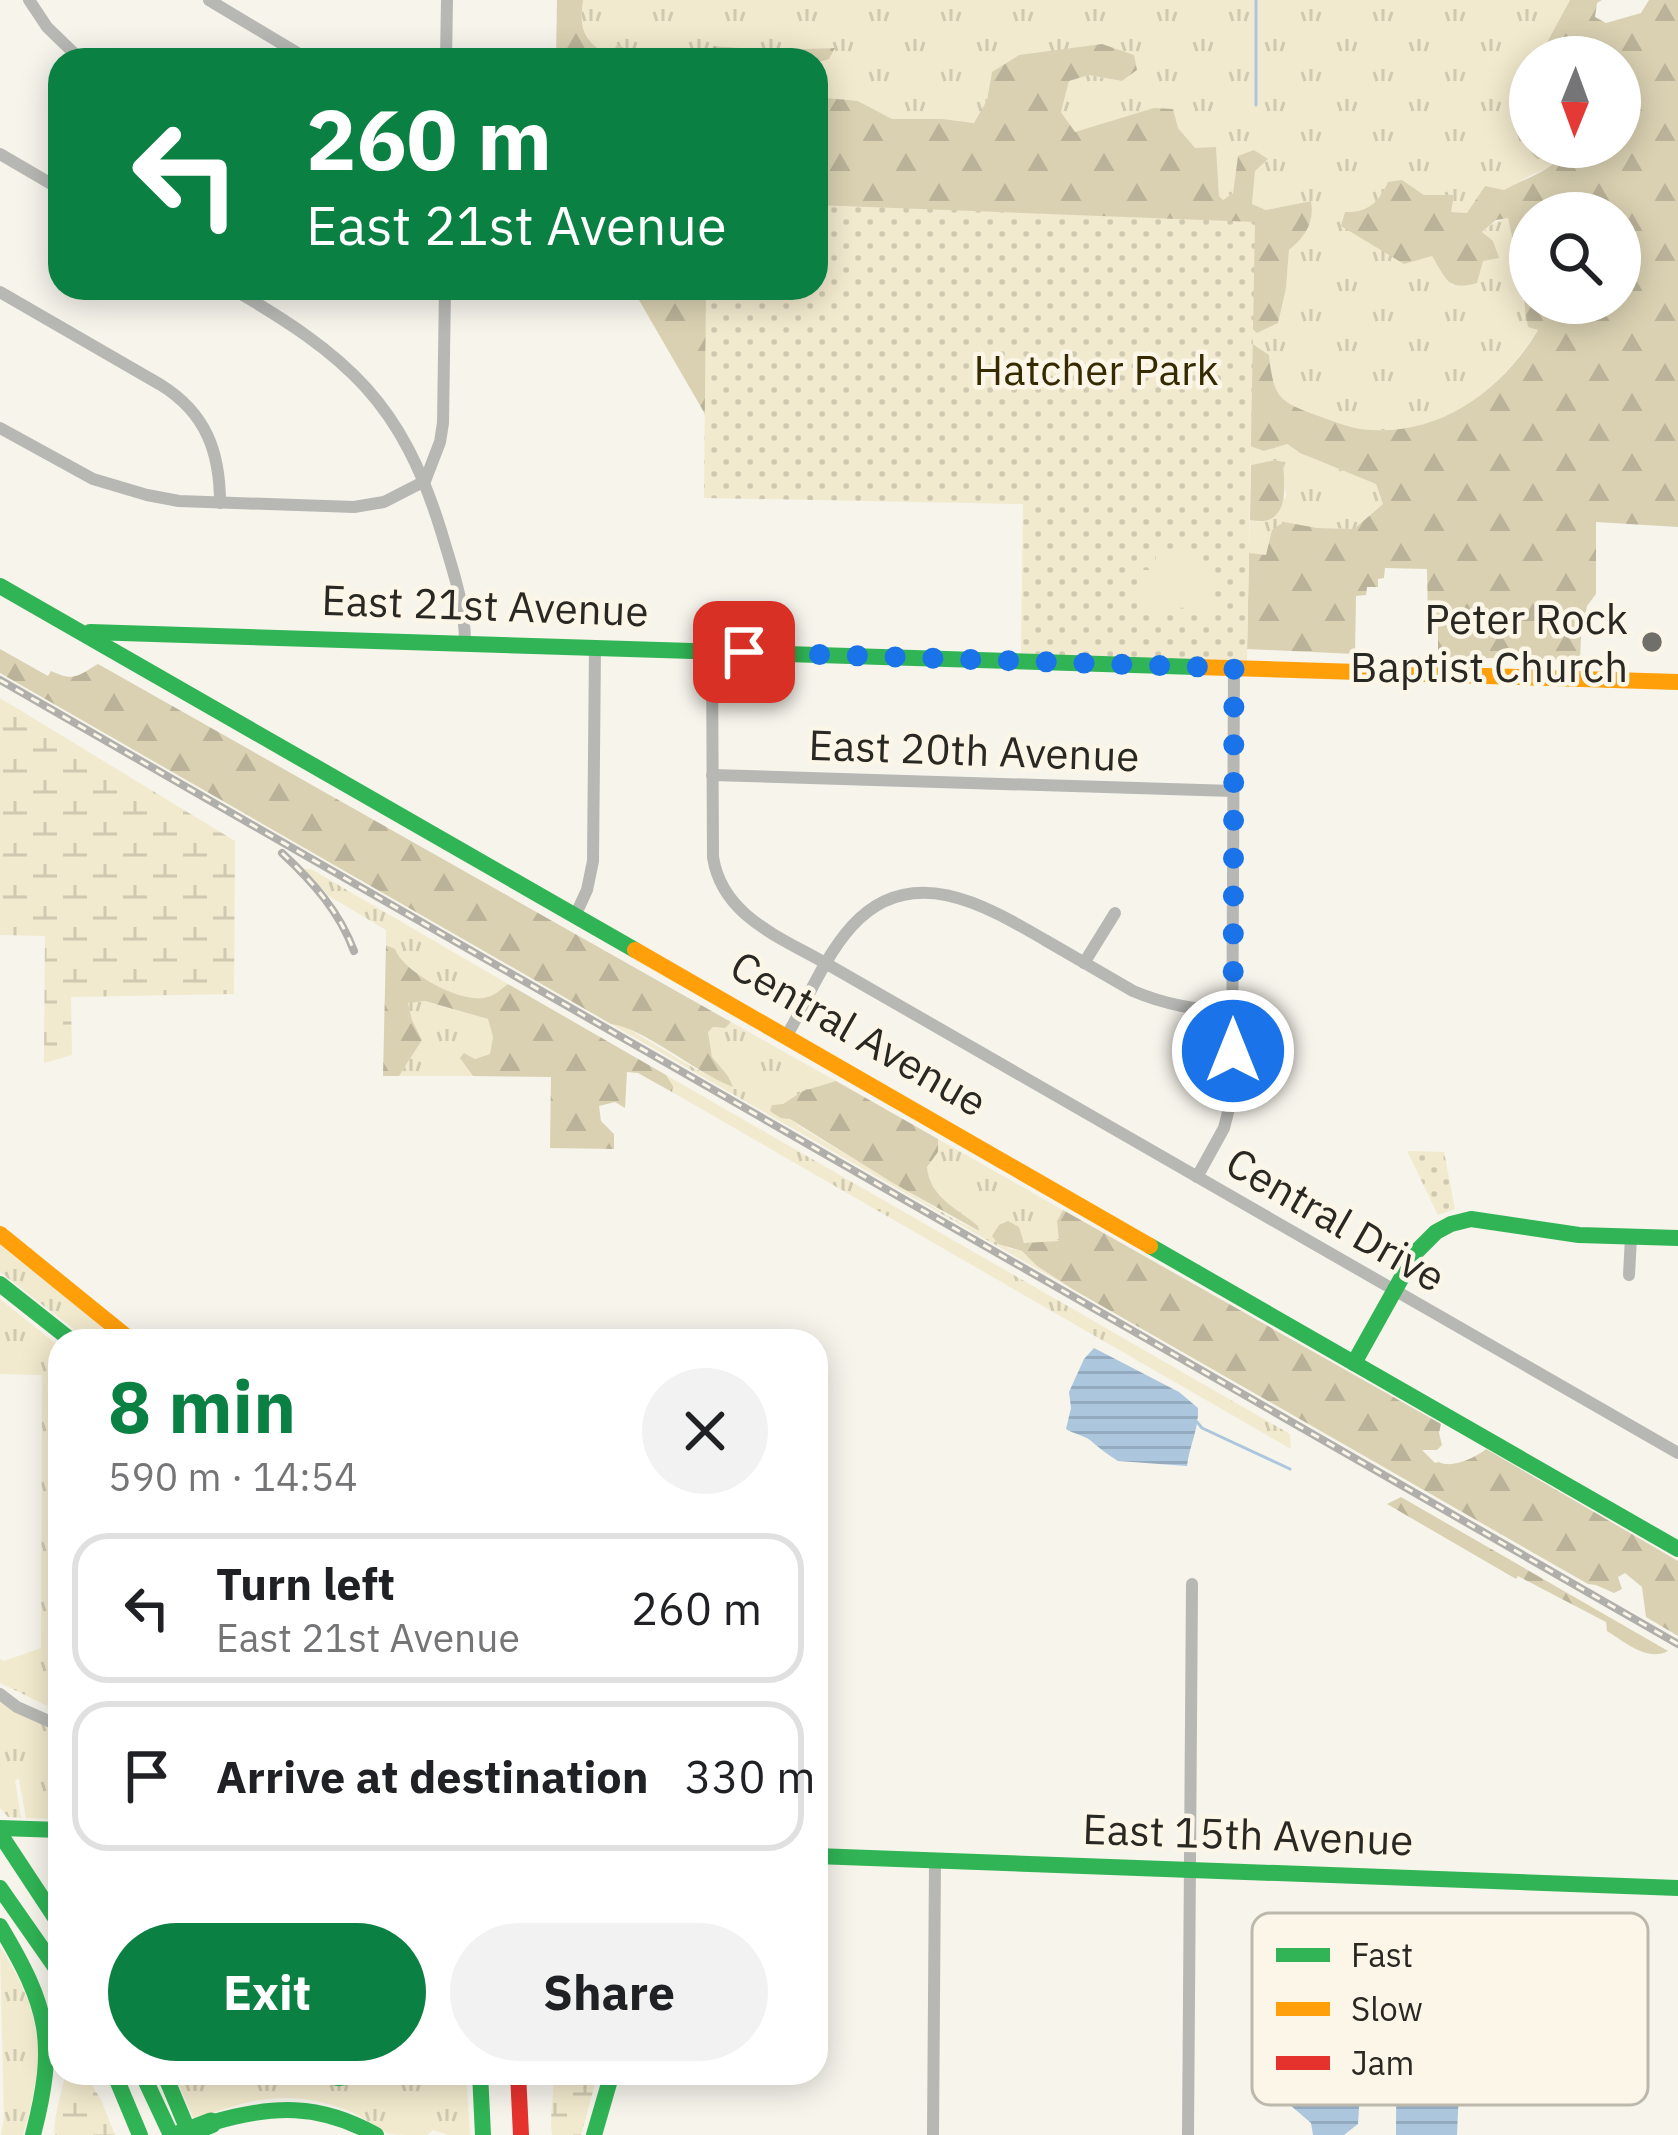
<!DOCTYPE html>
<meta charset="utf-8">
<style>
:root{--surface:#fff;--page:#f2f2f2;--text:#202124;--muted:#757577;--line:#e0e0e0;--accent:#0b8043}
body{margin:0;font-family:"IBM Plex Sans",sans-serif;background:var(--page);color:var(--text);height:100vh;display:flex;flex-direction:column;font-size:45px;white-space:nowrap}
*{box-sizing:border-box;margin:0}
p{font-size:39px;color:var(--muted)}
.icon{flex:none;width:66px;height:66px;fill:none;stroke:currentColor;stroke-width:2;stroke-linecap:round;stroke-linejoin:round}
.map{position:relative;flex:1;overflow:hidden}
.details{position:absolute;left:48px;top:1329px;width:780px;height:756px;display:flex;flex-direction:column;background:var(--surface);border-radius:36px;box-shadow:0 6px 30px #0003}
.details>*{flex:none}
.hud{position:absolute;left:48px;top:48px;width:780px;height:252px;border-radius:36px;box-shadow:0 6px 30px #0003;background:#0b8043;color:#fff;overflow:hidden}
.needle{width:78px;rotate:181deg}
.tools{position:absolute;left:1509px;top:36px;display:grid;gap:24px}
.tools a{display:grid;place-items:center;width:132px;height:132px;border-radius:50%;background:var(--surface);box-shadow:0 6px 30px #0003;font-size:60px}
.pin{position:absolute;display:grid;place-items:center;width:102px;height:102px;color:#fff;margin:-51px;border-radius:24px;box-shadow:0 6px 18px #0006}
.me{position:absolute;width:132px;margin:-66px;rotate:0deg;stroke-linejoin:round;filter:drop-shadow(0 0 9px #0008)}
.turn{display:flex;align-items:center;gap:42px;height:252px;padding:0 60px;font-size:54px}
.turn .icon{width:156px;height:156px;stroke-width:2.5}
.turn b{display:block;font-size:84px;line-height:102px}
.round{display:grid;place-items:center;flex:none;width:126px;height:126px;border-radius:63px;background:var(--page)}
.headline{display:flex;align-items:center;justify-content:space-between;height:204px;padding:0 60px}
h1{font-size:72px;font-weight:700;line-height:90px;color:var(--accent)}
.primary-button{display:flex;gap:24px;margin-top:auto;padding:24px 60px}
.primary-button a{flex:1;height:138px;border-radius:72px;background:var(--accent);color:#fff;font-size:48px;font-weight:700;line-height:138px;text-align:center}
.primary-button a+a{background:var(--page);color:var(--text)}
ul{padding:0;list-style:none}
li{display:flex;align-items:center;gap:36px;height:150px;margin:0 24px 18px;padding:0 36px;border:6px solid var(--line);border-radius:36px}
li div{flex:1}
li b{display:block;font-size:45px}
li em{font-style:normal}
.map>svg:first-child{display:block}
.grass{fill:url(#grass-tufts)}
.forest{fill:url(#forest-firs);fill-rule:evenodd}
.wetland{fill:url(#wetland-marsh)}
.park{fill:url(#park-dots)}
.pitch{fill:#f2eace}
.water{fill:url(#water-rules)}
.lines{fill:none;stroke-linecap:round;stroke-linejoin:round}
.stream{stroke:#acc6de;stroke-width:3}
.street{stroke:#b7b7b4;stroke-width:12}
.fast{stroke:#30b455;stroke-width:16}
.slow{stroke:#ff9f0a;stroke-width:16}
.jam{stroke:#e5322d;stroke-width:16}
.rail-casing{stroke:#b0afab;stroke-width:8}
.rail{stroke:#fbf6e7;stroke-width:3;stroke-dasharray:9;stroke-linecap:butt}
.fast-bridge{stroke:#30b455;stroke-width:21}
.route{stroke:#1a73e8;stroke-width:21;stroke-dasharray:0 37.8}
.poi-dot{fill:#716f69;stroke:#fbf6e7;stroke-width:4.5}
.labels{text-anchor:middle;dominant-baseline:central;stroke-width:9;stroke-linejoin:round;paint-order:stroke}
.park-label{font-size:42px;fill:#352a00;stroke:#fbf6e7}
.street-label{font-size:42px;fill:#2a2823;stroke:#fbf6e7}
.poi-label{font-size:42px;fill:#2a2823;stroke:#fbf6e7;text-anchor:end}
.key{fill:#fbf6e7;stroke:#bcb8ac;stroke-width:3}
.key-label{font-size:33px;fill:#2a2823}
</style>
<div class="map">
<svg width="1678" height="2135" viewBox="0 0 1678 2135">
<defs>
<pattern id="grass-tufts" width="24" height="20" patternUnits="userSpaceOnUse" patternTransform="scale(3)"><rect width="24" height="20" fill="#f2eace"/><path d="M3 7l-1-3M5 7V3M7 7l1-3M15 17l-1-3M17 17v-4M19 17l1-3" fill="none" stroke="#d0c9b1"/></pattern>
<pattern id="forest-firs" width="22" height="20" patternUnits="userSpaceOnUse" patternTransform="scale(3)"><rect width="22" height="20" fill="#dad1b2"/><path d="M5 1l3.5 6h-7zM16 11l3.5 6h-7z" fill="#bbb399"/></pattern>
<pattern id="wetland-marsh" width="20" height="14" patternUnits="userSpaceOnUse" patternTransform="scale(3)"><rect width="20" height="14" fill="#f2eace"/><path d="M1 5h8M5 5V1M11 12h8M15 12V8" fill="none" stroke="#d0c9b1"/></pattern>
<pattern id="park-dots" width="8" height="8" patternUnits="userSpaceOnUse" patternTransform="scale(3)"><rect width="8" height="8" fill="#f2eace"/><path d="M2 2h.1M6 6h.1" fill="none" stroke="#d0c9b1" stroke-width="1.8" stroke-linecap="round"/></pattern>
<pattern id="water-rules" width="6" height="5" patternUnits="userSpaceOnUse" patternTransform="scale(3)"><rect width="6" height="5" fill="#acc6de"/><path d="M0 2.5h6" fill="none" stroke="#94aabe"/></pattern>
</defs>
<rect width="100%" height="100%" fill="#f6f4eb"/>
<!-- grass -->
<g class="grass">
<path d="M583,0H1570L1539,57H1530V90L1520,127L1526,148L1562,156L1555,165L1531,175L1468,213L1450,212L1454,195H1424L1402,180L1379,201L1359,213L1432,255L1453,286C1467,261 1477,223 1508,218L1520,273L1522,299L1538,329C1500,392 1437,439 1360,429C1348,427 1336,422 1324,418C1281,402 1274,402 1269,355L1226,357L1286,288L1289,250C1304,238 1315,222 1311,201L1266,210L1252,204L1255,171L1238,156L1233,193L1223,200L1219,196L1216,147L1195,149L1178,128L1102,125L1075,132L1061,112L1069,81L1089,75L1122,81L1137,70L992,72L987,100L974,123L943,119H892L858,101L816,97V63L829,59L834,48L768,50L715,46L706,60H637L630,50L609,58C584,39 579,32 583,0Z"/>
<polygon points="1286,444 1300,453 1376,484 1383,504 1354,529 1317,528 1284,523 1266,556 1249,553 1250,520 1260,522 1286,497 1283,462 1275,460 1251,465 1249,446 1264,451"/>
<path d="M304,869H311L508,984C500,990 493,997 483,998C459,1002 403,972 395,949L386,945V930L329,896Z"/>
<polygon points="424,1001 488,1019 493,1037 490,1054 475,1059 467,1067 473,1076 399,1076 422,1040 412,1020 407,1002"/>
<path d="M731,1022L836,1081L803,1091L783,1104L772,1105L802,1128L952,1218L978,1231V1226C956,1207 930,1199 927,1167L938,1152V1139L1063,1210L1057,1221L1060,1240C1051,1243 1034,1243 1024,1243L1020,1236L1007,1248L1022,1251L1037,1266L1074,1290L611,1024L624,1026L692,1067L732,1086L728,1076L712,1057L708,1032L713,1027L724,1028Z"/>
<polygon points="666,1075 1290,1434 1291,1449 672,1092 673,1086"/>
<polygon points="0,1245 121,1341 89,1341 0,1272"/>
<polygon points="0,1299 60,1347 60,1712 0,1683 0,1659 4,1661 41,1648 42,1375 0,1374"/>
<polygon points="0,1701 15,1712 60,1732 60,1819 26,1818 19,1779 15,1780 21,1818 8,1817 0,1808"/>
<path d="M0,1947C45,2016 46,2057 23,2135H1L4,2119Z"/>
<path d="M174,2073H288L319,2083L373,2080L388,2073H466L470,2135H448L433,2130L427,2135C417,2135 399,2135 390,2134C376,2129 364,2117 349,2111C292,2088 249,2098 194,2120Z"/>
</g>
<!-- forest -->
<g class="forest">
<path d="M557,0H583C579,32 584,39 609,57L617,45L630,50L637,60H556Z"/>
<path d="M1570,0H1602L1597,3L1595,17L1606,23L1641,13L1649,0H1678V527L1596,522V594L1587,606L1581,637L1580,660L1438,657V621L1428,620L1427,569L1385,568L1384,578L1378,579V587H1367L1366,595L1356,596L1355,654L1247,649L1249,553L1266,555L1272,530L1284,522L1317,528L1354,529L1383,504L1376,484L1300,453L1287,444L1264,451L1247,445L1245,339L1269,355C1274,402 1281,402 1324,418C1336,422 1348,427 1360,429C1436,439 1501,392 1538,330L1528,327L1520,273L1508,218L1496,220L1482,232L1493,241L1499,258L1483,261L1477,283C1447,291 1447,280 1432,256L1404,264L1341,226L1345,212C1368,213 1379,202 1388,182L1402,180L1424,195H1454L1451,212L1467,213L1485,186L1504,190C1520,181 1552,170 1560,157L1537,159C1516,137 1523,117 1530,90V147H1620V57H1539ZM1530,213H1620V303H1530Z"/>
<path d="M1102,44L1134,55L1137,70L1122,81L1089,75L1069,81L1061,112L1075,132L1154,108L1173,109L1178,128L1195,148L1216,147L1219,196L1223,200L1233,193L1238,156L1254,150L1268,159L1255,171L1252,204L1266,210L1311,201C1315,222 1305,237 1289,250L1286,288L1278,323L1257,333L1237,315L705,414L632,288H816V97L858,101L892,119H943L974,123L987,100L992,72L1019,55Z"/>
<polygon points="714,46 768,50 835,48 829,59 816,63 816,60 706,60"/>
<path d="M1275,460L1283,462C1285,488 1290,528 1250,520L1251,465Z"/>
<path d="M0,649L48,676L51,671C75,682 77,676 98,664L731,1022L725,1028L713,1027L708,1032L712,1057L728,1076L733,1087C696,1073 644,1028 611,1024L0,673Z"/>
<path d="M386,945L395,949C403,972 459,1002 483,998C493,997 500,990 508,984L666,1075L673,1086L672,1092L638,1073L627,1072L625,1108L615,1102L599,1106L601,1121L614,1134V1149L550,1148L551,1077L473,1076L460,1058L464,1053L475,1059L490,1054L493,1037L488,1019L425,1001L408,1003L412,1020L422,1040L399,1076H383Z"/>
<path d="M836,1081L938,1139V1152L927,1167C930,1198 956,1207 978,1226L979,1231L893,1183L790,1119L781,1118L770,1111L772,1105L783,1104L803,1091Z"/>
<path d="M1063,1210L1441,1424L1439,1433L1442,1445L1437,1450H1422L1435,1463L1439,1462C1451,1469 1475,1458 1486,1449L1678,1561V1636L1646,1617L1642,1587L1625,1573L1618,1577L1622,1589L1614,1593L1596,1585L1588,1584L1074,1290L1037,1266L1022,1251L998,1244L992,1236L999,1225L1008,1221L1019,1227L1024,1243L1059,1241L1057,1221Z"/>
<path d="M1401,1497L1668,1651C1647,1662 1625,1642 1607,1631L1606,1622L1518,1576L1516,1579L1387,1504Z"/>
</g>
<!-- wetland -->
<g class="wetland">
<polygon points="0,698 235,841 234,994 71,997 72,1055 44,1063 45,936 0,935"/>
<path d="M65,2073H85L102,2102L115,2135H55C52,2120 63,2091 65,2073Z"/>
<path d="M553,2073H598L581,2135H552C549,2114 555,2094 553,2073Z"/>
</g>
<!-- park -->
<g class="park">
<polygon points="816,205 1255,222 1247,661 1021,654 1023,504 704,498 706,288 816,288"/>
<polygon points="1407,1151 1444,1152 1455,1209 1438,1215"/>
</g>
<!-- pitch -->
<polygon class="pitch" points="1156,552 1200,553 1199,572 1215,572 1214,615 1188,613 1187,608 1164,607 1163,612 1139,612 1140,570 1156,570"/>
<!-- water -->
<g class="water">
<path d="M1094,1348L1179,1392L1198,1408C1199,1429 1189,1447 1187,1466L1118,1461C1108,1455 1099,1448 1090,1440C1083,1435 1074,1434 1066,1429L1071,1408L1069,1392L1084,1359Z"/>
<path d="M1447,1938L1463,1946L1465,1953L1457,2135H1396L1397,1947C1413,1940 1432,1945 1447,1938Z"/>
<polygon points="1326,2076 1360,2092 1358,2124 1344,2135 1313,2135 1311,2123 1290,2105 1283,2087 1294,2080"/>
</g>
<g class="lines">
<!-- stream -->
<g class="stream">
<polyline points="1256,105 1256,0"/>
<polyline points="1197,1422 1202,1428 1290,1469"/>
</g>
<!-- street -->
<g class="street">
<polyline points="29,0 47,27 81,60"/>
<polyline points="209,0 309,60"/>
<polyline points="446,60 447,0"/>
<polyline points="0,154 60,189"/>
<path d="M231,288C348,356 402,402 442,534C453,571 465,604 465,643"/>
<path d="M0,292L161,385C206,413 220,452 220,503"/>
<polyline points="0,428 93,479 147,495 179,501 354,507 384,502 425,481"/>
<polyline points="425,481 440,442 443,423 445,288"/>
<path d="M712,651L713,857C722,916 780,937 827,964L1678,1453"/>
<polyline points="712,775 1233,791"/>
<polyline points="575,916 587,890 593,861 595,647"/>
<polyline points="1084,963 1115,913"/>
<path d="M786,1037C807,1001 824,957 852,926C911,861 985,905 1045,940C1074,957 1104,974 1133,991C1166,1005 1197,1010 1233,1012"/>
<polyline points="1197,1177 1224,1128 1232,1097 1234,668"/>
<polyline points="1629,1275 1631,1237"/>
<polyline points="0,1694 17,1707 60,1726"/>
<polyline points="933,2135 935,1862"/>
<polyline points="1188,2135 1192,1584"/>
</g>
<!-- fast -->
<g class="fast">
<polyline points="0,586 635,950"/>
<polyline points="90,632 1196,667"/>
<polyline points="1150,1246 1678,1549"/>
<polyline points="0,1284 72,1341"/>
<polyline points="1354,1363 1416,1252 1436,1232 1451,1224 1471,1219 1579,1235 1678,1238"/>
<polyline points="0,1828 60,1830"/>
<polyline points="0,1834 60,1925"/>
<polyline points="816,1856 1678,1888"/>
<polyline points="0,1888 60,1974"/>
<path d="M0,1926C49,2008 57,2042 33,2135"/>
<polyline points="114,2073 140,2135"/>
<polyline points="142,2073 171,2135"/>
<polyline points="164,2073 190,2135"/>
<polyline points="307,2073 339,2078 372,2073"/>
<polyline points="480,2073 483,2135"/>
<path d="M211,2123C272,2105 319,2103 376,2135"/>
<polyline points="594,2135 612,2073"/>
</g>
<!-- slow -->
<g class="slow">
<polyline points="1196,667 1678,682"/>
<polyline points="635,950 1150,1246"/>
<polyline points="0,1234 132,1341"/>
</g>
<!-- jam -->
<polyline class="jam" points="518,2073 521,2135"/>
<!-- rail casing -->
<g class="rail-casing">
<g id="rail">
<polyline points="0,680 1678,1644"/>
<path d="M282,853C313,882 339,911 354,951"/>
</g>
</g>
<!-- rail -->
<use href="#rail" class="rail"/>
<!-- fast-bridge -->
<polyline class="fast-bridge" points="180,2135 211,2123"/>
</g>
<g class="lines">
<!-- route -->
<polyline class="route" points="744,652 1234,668 1233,1051"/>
</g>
<!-- markers -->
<circle class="poi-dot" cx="1652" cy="642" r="12"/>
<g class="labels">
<!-- park labels -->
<g class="park-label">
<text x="1096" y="369">Hatcher Park</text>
</g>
<!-- street labels -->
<g class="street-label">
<text transform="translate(485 605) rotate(2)">East 21st Avenue</text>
<text transform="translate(974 750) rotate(2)">East 20th Avenue</text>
<text transform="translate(859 1033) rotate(30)">Central Avenue</text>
<text transform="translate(1336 1219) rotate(30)">Central Drive</text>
<text transform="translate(1248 1834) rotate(2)">East 15th Avenue</text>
</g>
<!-- poi labels -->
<g class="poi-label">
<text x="1628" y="618">Peter Rock<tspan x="1628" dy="48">Baptist Church</tspan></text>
</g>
</g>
<!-- legend -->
<rect x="1252" y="1913" width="396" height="192" rx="18" class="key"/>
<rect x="1276" y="1948" width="54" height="14" fill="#30b455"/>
<rect x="1276" y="2002" width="54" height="14" fill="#ff9f0a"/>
<rect x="1276" y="2056" width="54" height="14" fill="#e5322d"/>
<g class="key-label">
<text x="1351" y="1967">Fast</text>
<text x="1351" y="2021">Slow</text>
<text x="1351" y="2075">Jam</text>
</g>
</svg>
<div class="tools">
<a><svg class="needle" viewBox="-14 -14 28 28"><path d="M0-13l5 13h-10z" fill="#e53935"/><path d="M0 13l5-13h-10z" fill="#757577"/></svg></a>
<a><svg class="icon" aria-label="search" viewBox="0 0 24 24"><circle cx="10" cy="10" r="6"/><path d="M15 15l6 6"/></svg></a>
</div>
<div class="pin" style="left:744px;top:652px;background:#d93025"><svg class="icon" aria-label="arrive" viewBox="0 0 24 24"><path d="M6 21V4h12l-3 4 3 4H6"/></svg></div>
<svg class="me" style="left:1233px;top:1051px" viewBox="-20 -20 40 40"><circle r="17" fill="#1a73e8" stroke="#fff" stroke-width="3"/><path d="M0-11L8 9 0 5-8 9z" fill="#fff"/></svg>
<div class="hud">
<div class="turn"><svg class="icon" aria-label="left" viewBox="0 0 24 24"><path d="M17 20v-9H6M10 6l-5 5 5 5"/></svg><div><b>260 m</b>East 21st Avenue</div></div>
</div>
<section class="details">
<div class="headline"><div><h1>8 min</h1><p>590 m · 14:54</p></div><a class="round"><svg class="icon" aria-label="close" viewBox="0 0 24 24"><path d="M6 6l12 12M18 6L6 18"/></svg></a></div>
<ul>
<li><svg class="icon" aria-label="left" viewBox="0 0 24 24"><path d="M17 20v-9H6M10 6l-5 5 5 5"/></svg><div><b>Turn left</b><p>East 21st Avenue</p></div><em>260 m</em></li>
<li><svg class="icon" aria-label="arrive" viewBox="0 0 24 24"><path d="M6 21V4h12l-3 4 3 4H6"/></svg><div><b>Arrive at destination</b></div><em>330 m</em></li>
</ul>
<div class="primary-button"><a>Exit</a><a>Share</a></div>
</section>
</div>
